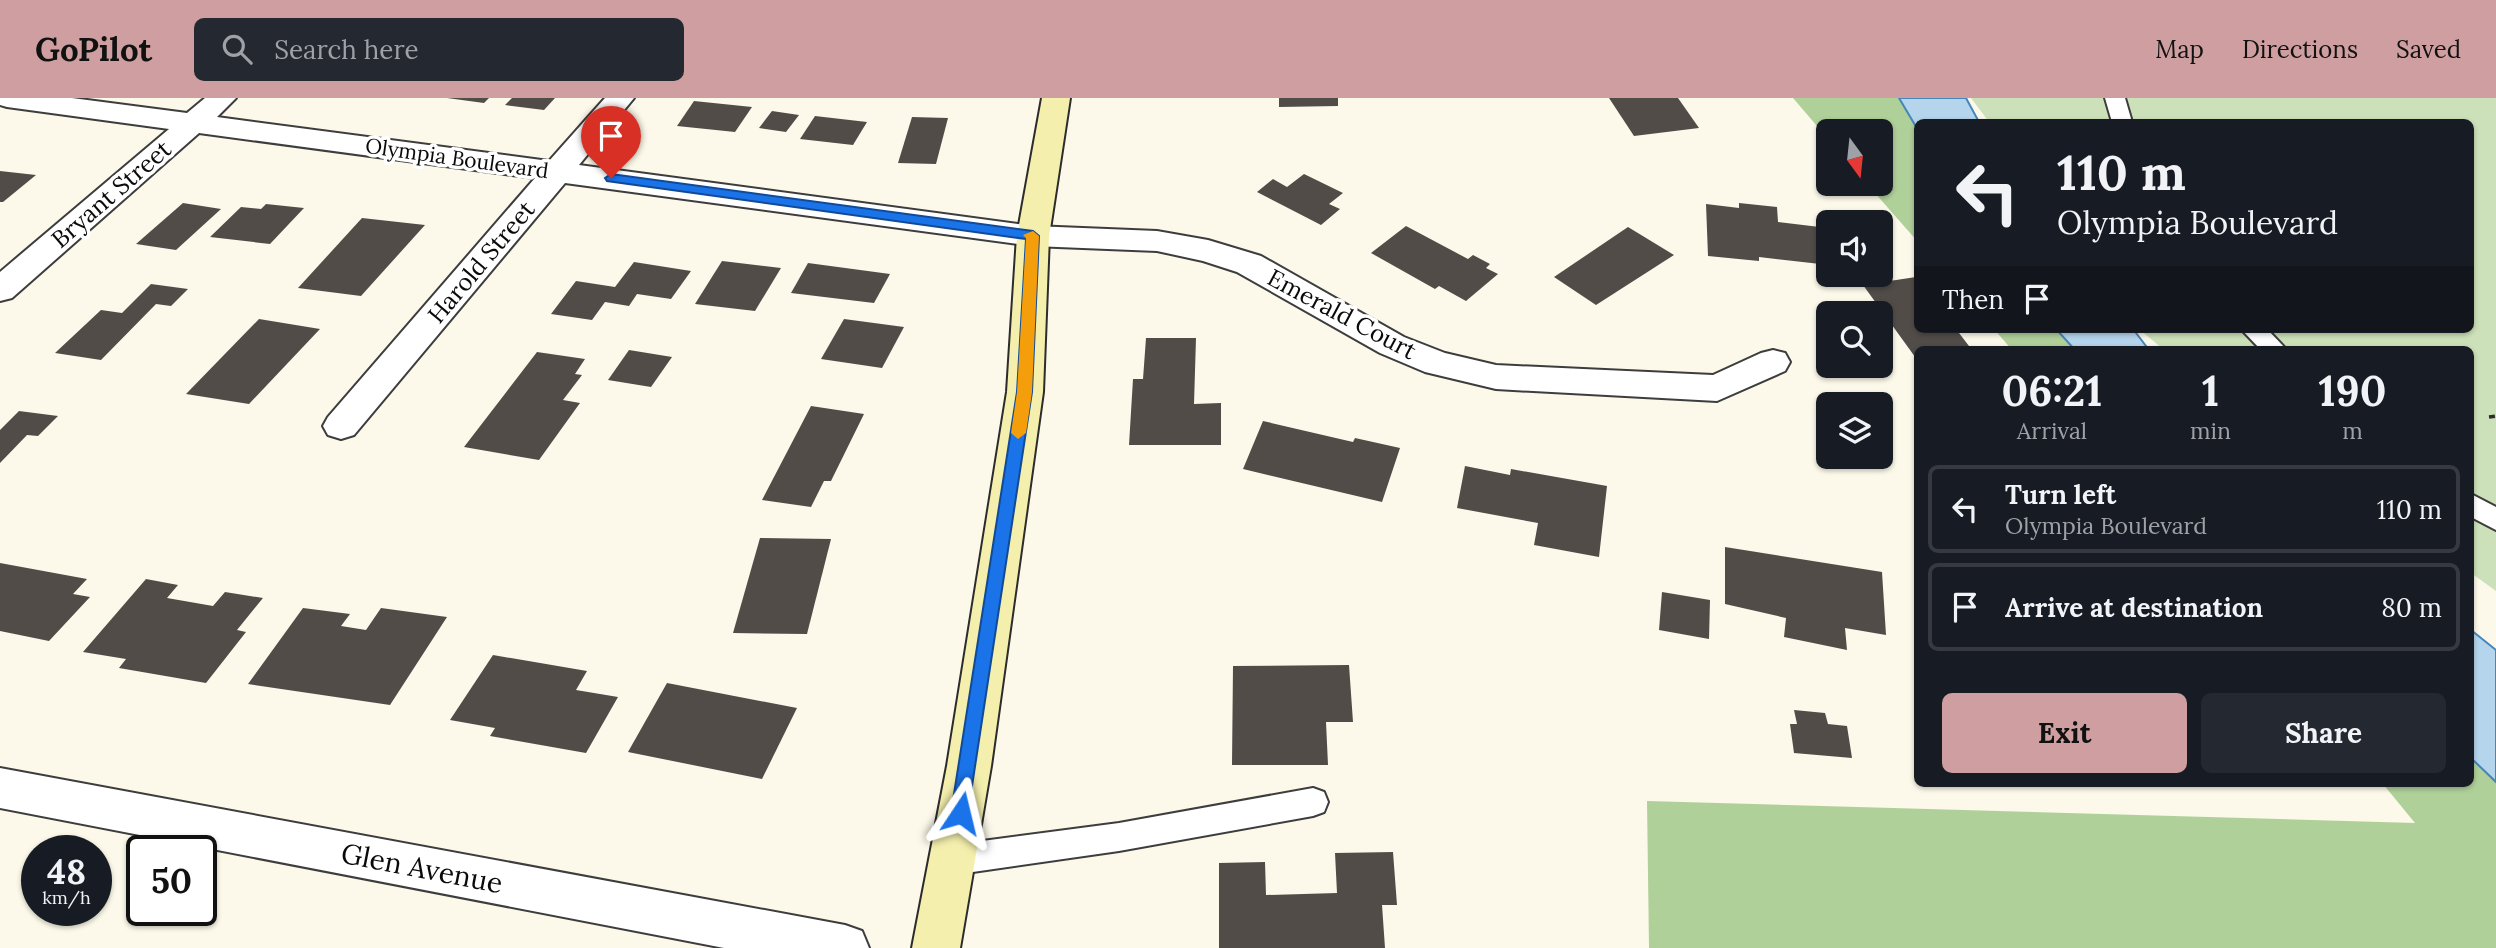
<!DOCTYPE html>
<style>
:root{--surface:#171b24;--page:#242831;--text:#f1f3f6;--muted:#9ea1a6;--line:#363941;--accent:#cf9ea0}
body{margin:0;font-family:Lora,serif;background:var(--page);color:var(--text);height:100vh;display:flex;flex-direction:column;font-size:26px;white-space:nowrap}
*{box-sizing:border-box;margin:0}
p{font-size:23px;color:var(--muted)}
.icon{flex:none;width:38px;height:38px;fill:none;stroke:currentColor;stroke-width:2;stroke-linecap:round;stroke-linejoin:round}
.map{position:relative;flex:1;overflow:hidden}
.drawer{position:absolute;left:1914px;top:248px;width:560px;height:441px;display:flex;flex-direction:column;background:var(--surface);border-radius:10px;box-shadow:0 2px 5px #0004}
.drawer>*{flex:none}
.banner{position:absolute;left:1914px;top:21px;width:560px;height:214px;border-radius:10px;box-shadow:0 2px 5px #0004;background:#171b24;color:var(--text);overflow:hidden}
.needle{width:46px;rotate:165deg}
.fabs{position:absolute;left:1816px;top:21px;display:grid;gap:14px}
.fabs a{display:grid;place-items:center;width:77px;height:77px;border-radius:10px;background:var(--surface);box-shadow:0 2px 5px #0004;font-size:35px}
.speed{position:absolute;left:21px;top:737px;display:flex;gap:14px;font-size:35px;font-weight:700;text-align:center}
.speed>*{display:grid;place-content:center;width:91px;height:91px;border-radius:50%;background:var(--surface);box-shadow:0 2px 5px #0004;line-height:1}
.speed small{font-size:18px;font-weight:400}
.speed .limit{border:4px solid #111;border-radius:10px;background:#fff;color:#111}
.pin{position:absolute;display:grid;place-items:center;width:60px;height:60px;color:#fff;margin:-72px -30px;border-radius:50% 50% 50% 0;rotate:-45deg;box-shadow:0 0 7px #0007}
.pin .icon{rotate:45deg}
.me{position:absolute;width:77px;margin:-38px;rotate:10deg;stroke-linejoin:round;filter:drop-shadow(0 0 5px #0008)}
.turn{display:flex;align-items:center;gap:24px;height:147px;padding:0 28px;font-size:32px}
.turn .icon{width:91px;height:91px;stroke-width:2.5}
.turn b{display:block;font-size:49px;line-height:60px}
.then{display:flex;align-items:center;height:66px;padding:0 28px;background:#0003;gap:14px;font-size:26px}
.eta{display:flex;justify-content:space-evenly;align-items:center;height:119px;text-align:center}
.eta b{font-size:42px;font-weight:700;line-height:49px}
.primary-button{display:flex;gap:14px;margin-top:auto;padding:14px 28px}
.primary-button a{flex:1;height:80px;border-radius:10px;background:var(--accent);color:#111;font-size:28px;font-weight:700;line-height:80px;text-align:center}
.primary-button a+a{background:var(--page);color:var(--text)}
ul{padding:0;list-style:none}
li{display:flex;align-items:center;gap:21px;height:88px;margin:0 14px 10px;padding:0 14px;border:4px solid var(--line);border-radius:10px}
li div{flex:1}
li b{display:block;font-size:26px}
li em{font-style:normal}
header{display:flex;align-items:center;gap:42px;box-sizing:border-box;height:98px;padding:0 35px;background:var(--accent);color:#111}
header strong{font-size:33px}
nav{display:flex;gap:38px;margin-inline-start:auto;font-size:24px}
.search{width:490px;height:63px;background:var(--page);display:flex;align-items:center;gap:18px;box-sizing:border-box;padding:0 24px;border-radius:10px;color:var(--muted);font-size:26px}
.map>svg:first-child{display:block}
.green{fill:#cce1b9}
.forest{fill:#b0d09a}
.water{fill:#b5d5ed;stroke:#4686ba;stroke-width:2}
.building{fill:#514c48}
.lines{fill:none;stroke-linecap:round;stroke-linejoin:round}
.lane-casing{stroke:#3d3d3d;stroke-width:4}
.street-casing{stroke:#3d3d3d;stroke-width:4}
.secondary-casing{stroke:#2c2c2c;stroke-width:4}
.path{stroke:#2c2c2c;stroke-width:3.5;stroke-dasharray:6 2.5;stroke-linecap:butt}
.lane{fill:#fff;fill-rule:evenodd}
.street{fill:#fff;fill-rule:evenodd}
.secondary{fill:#f4efad;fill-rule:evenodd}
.route{fill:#1a73e8;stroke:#114b97;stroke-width:2}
.slow{fill:#f59e0b}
.labels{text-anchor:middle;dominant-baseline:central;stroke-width:7;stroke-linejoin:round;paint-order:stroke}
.far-street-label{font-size:21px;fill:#0a0a0a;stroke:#fff}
.street-label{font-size:24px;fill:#0a0a0a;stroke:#fff}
.near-street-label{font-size:28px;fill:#0a0a0a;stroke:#fff}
</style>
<header>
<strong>GoPilot</strong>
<div class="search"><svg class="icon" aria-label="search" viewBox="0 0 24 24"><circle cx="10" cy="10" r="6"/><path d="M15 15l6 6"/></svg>Search here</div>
<nav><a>Map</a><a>Directions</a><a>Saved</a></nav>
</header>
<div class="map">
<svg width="2496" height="850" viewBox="0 0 2496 850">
<rect width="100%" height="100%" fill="#fcf9ea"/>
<!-- green -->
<polygon class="green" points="1971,0 2496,0 2496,493 2471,475 2471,252 2164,252 2139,231 2471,231 2471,24 1989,24"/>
<!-- forest -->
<g class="forest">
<polygon points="1793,0 1899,0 1918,32 1918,144 1867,86 1881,86 1881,33 1829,33 1829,42"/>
<polygon points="1994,231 2056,231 2075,252 2012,252"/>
<polygon points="2471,660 2496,684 2496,850 1649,850 1647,703 2415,725 2383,686 2471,686"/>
</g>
<!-- water -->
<g class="water">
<polygon points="1899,0 1966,0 1979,24 1918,24 1918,32"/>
<polygon points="2056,231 2133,231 2149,252 2075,252"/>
<polygon points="2471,532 2496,552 2496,684 2471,660"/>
</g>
<!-- building -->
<g class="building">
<polygon points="447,0 489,0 484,5"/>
<polygon points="512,0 555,0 544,12 505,7"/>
<polygon points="1279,0 1338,0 1338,8 1279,9"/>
<polygon points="1609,0 1678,0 1699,30 1634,38"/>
<polygon points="694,3 752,9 735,34 677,28"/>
<polygon points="772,13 799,17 786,34 759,30"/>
<polygon points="815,18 867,24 853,47 800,41"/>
<polygon points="912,19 948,20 936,66 898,65"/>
<polygon points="0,73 36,77 3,104 0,104"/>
<polygon points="1304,76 1343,95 1329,106 1340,111 1321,127 1257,94 1273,81 1287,89"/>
<polygon points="183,105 221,111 176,152 136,146"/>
<polygon points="1739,105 1777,109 1778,124 1828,130 1829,167 1759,159 1759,163 1708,158 1706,106 1739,110"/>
<polygon points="266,106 304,110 270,146 210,139 241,109 261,111"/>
<polygon points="362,120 425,127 361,198 298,190"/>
<polygon points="1406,128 1468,161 1473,157 1490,166 1486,170 1498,176 1466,203 1439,188 1435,191 1371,155"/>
<polygon points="1628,129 1674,157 1596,207 1554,179"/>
<polygon points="722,163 781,170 755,213 695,206"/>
<polygon points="634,164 691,173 671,201 637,196 629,208 605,204 592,222 551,216 576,183 615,189"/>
<polygon points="808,165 890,176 874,205 791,195"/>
<polygon points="1916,179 1918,231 1956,231 1972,252 1918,252 1918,263 1863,187"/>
<polygon points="151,186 188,191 171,208 156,206 101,262 55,255 101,212 122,215"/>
<polygon points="259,221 320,231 249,306 186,296"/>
<polygon points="844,221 904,229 882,270 821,261"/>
<polygon points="1146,240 1196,240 1194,306 1221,305 1221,347 1129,347 1133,281 1143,281"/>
<polygon points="629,252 672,259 651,289 608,282"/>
<polygon points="537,254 585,261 575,276 582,277 563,302 580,305 539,362 464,349"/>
<polygon points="811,308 864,316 831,383 824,383 811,409 762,402"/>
<polygon points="19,313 58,318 38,338 27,337 0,365 0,332"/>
<polygon points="1263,323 1353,344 1355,340 1400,350 1382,404 1243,371"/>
<polygon points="1465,368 1510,377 1511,371 1607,388 1599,459 1534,447 1538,425 1457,410"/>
<polygon points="760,440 831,441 807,536 733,535"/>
<polygon points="1725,449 1882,474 1886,537 1845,530 1847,552 1784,539 1786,520 1725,506"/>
<polygon points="0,465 87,481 73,496 90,499 49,543 0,533"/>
<polygon points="146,481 178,487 167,500 213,508 225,494 263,500 237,532 246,534 206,585 119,570 126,561 83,554"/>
<polygon points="1662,494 1710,502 1709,541 1659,532"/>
<polygon points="303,510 350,516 341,528 366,532 381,510 447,519 390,607 248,586"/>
<polygon points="493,557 587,573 576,592 618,599 586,655 490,638 495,630 450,622"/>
<polygon points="1349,567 1353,624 1326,624 1328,667 1232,667 1233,568"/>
<polygon points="667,585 797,610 762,681 628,654"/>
<polygon points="1794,612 1825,615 1828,626 1847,628 1852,660 1794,655 1790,626 1797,626"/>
<polygon points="1393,754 1397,807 1382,807 1385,850 1219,850 1219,765 1265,764 1266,797 1337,795 1335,755"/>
</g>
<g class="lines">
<!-- lane casing -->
<g class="lane-casing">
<g id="lane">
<polygon points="2105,0 2125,0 2132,24 2112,24"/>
<polygon points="2241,231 2267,231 2287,252 2261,252"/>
<polygon points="2471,396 2496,409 2496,432 2471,419"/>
<polygon points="1313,690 1324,694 1328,704 1324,714 1313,718 1119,753 952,777 941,772 936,762 941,752 952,747 1119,725"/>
</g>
</g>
<!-- street casing -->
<g class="street-casing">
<g id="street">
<polygon points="0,0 72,0 187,15 205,0 236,0 217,19 549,63 605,0 634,0 579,67 1033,128 1157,133 1208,142 1261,158 1404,239 1445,255 1496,267 1713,277 1761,255 1773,252 1785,255 1790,264 1785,273 1717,303 1496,291 1425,274 1380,255 1237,174 1203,163 1157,153 1033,148 565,85 354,337 341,341 328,337 323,328 328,319 535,80 199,35 12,200 0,203 0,174 169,31 7,9 0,7"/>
<polygon points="0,670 845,827 862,833 869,850 724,850 0,710"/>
</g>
</g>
<!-- secondary casing -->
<g class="secondary-casing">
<polygon id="secondary" points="1042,0 1070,0 1049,138 1043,294 991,668 960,850 912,850 947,668 1007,294 1017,138"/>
</g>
<!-- path -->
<polyline class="path" points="2489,319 2496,318"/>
<!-- lane -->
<use href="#lane" class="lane"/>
<!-- street -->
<use href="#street" class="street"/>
<!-- secondary -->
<use href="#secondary" class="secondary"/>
</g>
<!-- route -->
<polygon class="route" points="611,76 1033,133 1039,138 1032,294 967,721 961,723 954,721 951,715 1017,294 1026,141 607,83 605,80"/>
<!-- slow -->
<polygon class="slow" points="1033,133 1039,138 1032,294 1026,335 1018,341 1011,335 1017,294 1026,140 1023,137"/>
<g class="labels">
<!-- far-street labels -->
<g class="far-street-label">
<text transform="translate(457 60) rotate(8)">Olympia Boulevard</text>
</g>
<!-- street labels -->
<g class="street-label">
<text transform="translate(111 96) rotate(-41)">Bryant Street</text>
<text transform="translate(481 164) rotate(-50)">Harold Street</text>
<text transform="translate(1342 216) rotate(28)">Emerald Court</text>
</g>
<!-- near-street labels -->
<g class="near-street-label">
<text transform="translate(422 770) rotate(11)">Glen Avenue</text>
</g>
</g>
</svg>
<div class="fabs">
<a><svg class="needle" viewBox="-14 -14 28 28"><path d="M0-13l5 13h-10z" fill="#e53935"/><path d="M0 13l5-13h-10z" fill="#9ea1a6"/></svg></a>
<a><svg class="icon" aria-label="sound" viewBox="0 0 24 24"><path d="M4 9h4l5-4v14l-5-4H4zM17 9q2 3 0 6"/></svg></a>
<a><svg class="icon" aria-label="search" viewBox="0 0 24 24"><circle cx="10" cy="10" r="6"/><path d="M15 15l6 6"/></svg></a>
<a><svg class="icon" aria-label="layers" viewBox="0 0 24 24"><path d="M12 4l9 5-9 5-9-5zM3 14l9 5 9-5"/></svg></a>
</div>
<div class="speed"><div>48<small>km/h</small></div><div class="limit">50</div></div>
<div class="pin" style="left:611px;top:80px;background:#d93025"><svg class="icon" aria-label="arrive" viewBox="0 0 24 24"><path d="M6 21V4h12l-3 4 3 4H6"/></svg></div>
<svg class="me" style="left:961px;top:715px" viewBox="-20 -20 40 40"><path d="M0-17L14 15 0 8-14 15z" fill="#1a73e8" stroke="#fff" stroke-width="4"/></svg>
<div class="banner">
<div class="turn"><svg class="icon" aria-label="left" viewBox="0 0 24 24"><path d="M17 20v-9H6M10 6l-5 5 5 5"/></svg><div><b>110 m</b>Olympia Boulevard</div></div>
<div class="then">Then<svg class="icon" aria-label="arrive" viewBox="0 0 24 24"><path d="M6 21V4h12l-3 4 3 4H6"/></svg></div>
</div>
<section class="drawer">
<div class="eta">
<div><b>06:21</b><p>Arrival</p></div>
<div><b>1</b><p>min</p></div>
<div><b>190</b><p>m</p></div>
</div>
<ul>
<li><svg class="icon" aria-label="left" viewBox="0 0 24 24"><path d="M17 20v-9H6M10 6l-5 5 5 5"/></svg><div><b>Turn left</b><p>Olympia Boulevard</p></div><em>110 m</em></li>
<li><svg class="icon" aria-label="arrive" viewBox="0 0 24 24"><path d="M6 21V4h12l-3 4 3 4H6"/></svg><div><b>Arrive at destination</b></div><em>80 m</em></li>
</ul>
<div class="primary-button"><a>Exit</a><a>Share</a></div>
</section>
</div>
